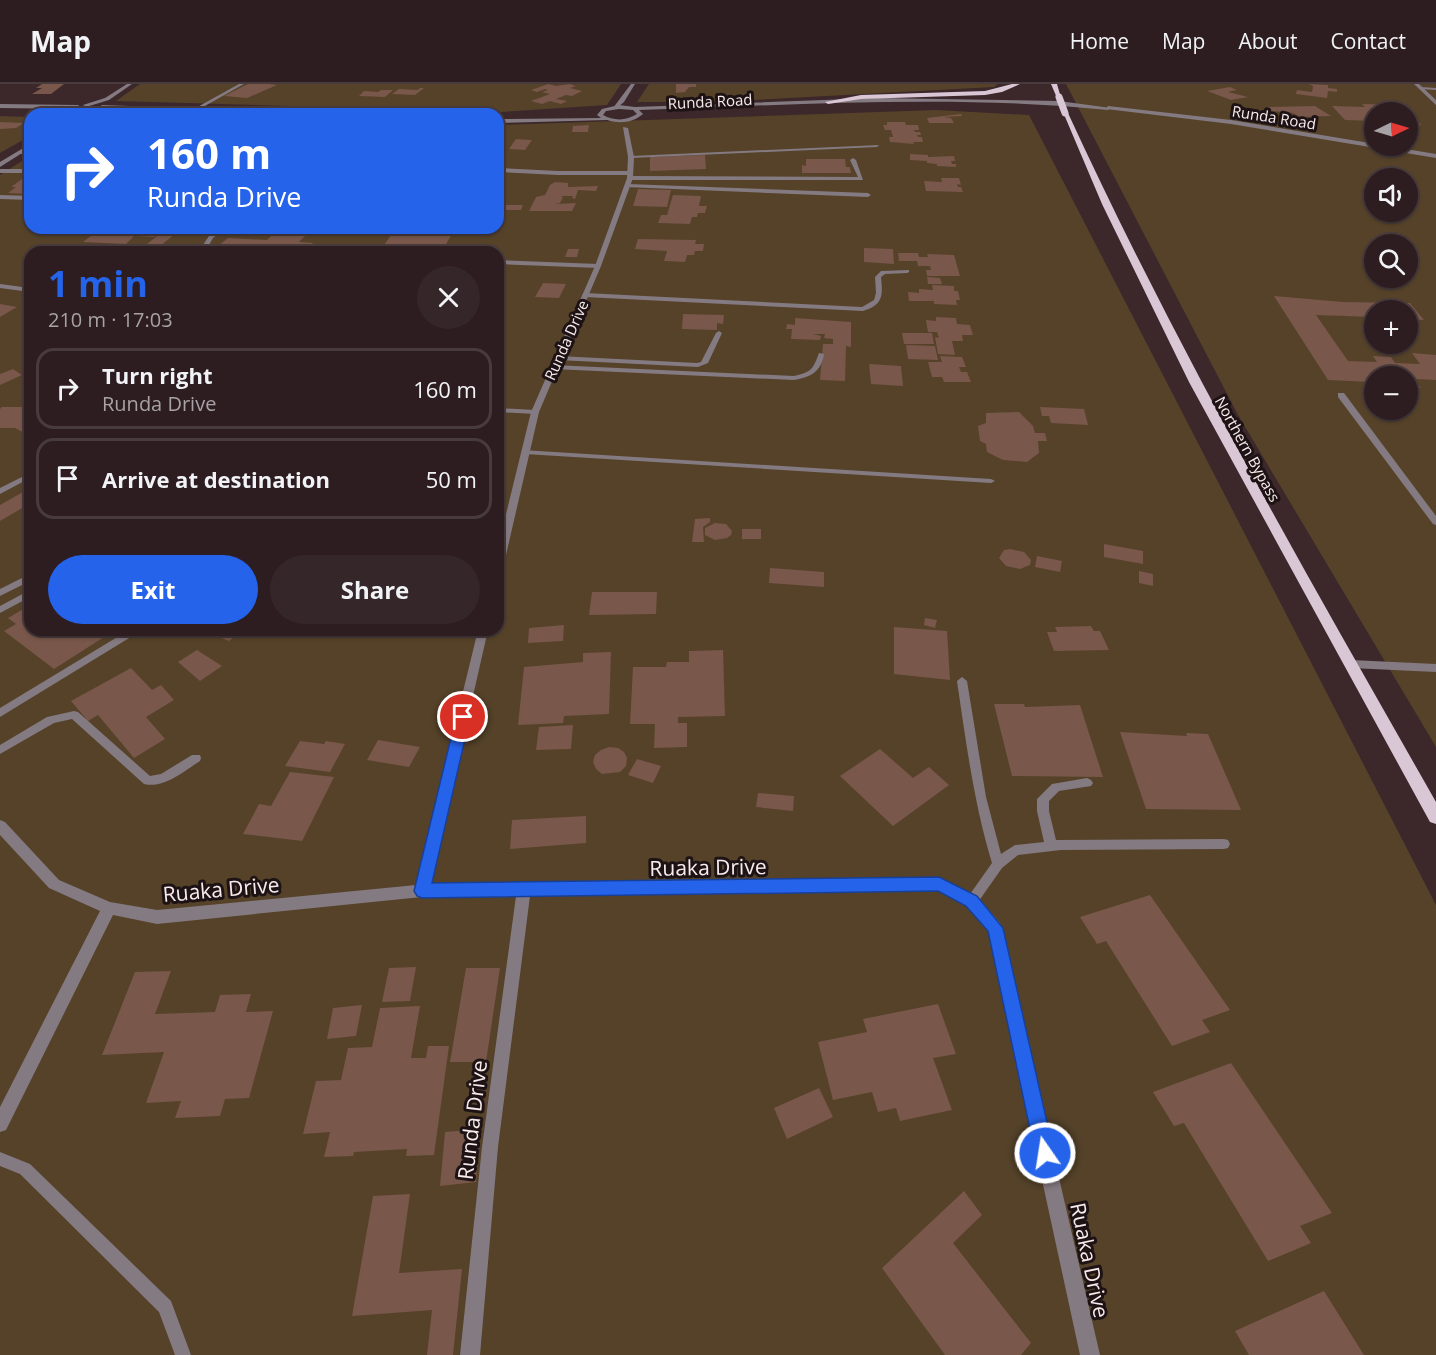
<!DOCTYPE html>
<meta charset="utf-8">
<style>
:root{--surface:#2d1d20;--page:#352629;--text:#f1f3f6;--muted:#a7a2a5;--line:#483b3e;--accent:#2563eb}
body{margin:0;font-family:"Open Sans",sans-serif;background:var(--page);color:var(--text);height:100vh;display:flex;flex-direction:column;font-size:22px;white-space:nowrap}
*{box-sizing:border-box;margin:0}
p{font-size:20px;color:var(--muted)}
.icon{flex:none;width:33px;height:33px;fill:none;stroke:currentColor;stroke-width:2;stroke-linecap:round;stroke-linejoin:round}
.map{position:relative;flex:1;overflow:hidden}
.side{position:absolute;left:24px;top:162px;width:480px;height:390px;display:flex;flex-direction:column;background:var(--surface);border-radius:18px;box-shadow:0 2px 4px #0004,0 0 0 2px var(--line)}
.side>*{flex:none}
.banner{position:absolute;left:24px;top:24px;width:480px;height:126px;border-radius:18px;box-shadow:0 2px 4px #0004,0 0 0 2px var(--line);background:#2563eb;color:#fff;overflow:hidden}
.needle{width:39px;rotate:85deg}
.tools{position:absolute;left:1364px;top:18px;display:grid;gap:12px}
.tools a{display:grid;place-items:center;width:54px;height:54px;border-radius:50%;background:var(--surface);box-shadow:0 2px 4px #0004,0 0 0 2px var(--line);font-size:30px}
.pin{position:absolute;display:grid;place-items:center;width:51px;height:51px;color:#fff;margin:-26px;border:3px solid #fff;border-radius:50%;box-shadow:0 2px 6px #0007}
.me{position:absolute;width:66px;margin:-33px;rotate:347deg;stroke-linejoin:round;filter:drop-shadow(0 0 4px #0008)}
.turn{display:flex;align-items:center;gap:21px;height:126px;padding:0 24px;font-size:27px}
.turn .icon{width:78px;height:78px;stroke-width:2.5}
.turn b{display:block;font-size:42px;line-height:51px}
.round{display:grid;place-items:center;flex:none;width:63px;height:63px;border-radius:32px;background:var(--page)}
.head{display:flex;align-items:center;justify-content:space-between;height:102px;padding:0 24px}
h1{font-size:36px;font-weight:700;line-height:45px;color:var(--accent)}
.action{display:flex;gap:12px;margin-top:auto;padding:12px 24px}
.action a{flex:1;height:69px;border-radius:36px;background:var(--accent);color:#fff;font-size:24px;font-weight:700;line-height:69px;text-align:center}
.action a+a{background:var(--page);color:var(--text)}
ul{padding:0;list-style:none}
li{display:flex;align-items:center;gap:18px;height:81px;margin:0 12px 9px;padding:0 12px;border:3px solid var(--line);border-radius:18px}
li div{flex:1}
li b{display:block;font-size:22px}
li em{font-style:normal}
header{display:flex;align-items:center;gap:36px;box-sizing:border-box;height:84px;padding:0 30px;background:var(--surface);border-bottom:2px solid var(--line)}
header strong{font-size:28px}
nav{display:flex;gap:33px;margin-inline-start:auto;font-size:21px}
.map>svg:first-child{display:block}
.green{fill:#554229;fill-rule:evenodd}
.building{fill:#79574b}
.lines{fill:none;stroke-linecap:round;stroke-linejoin:round}
.service{fill:#847a81;fill-rule:evenodd}
.minor{fill:#847a81;fill-rule:evenodd}
.tertiary{fill:#847a81;fill-rule:evenodd}
.primary{fill:#dac7d5;fill-rule:evenodd}
.primary-bridge{stroke:#dac7d5;stroke-width:7}
.route{fill:#2563eb;stroke:#184099;stroke-width:1.5}
.labels{text-anchor:middle;dominant-baseline:central;stroke-width:6;stroke-linejoin:round;paint-order:stroke}
.far-street-label{font-size:15px;fill:#f9eaec;stroke:#1d1315}
.near-street-label{font-size:21px;fill:#f9eaec;stroke:#1d1315}
</style>
<header>
<strong>Map</strong>
<nav><a>Home</a><a>Map</a><a>About</a><a>Contact</a></nav>
</header>
<div class="map">
<svg width="1436" height="1271" viewBox="0 0 1436 1271">
<rect width="100%" height="100%" fill="#3c272b"/>
<!-- green -->
<g class="green">
<polygon points="140,0 621,0 607,21 487,29 321,23 294,25 288,22 116,17"/>
<polygon points="649,0 998,0 994,3 716,18 637,18"/>
<path d="M1066,0H1436V663L1238,331ZM1374,28H1407V62H1374ZM1374,94H1407V128H1374ZM1374,160H1407V194H1374ZM1374,226H1407V260H1374ZM1374,292H1407V326H1374Z"/>
<path d="M936,26L1029,31L1436,821V1271H0V91L30,72V144H498V41ZM30,168H498V546H30Z"/>
<polygon points="0,32 30,33 30,52 0,69"/>
</g>
<!-- building -->
<g class="building">
<polygon points="42,0 64,0 51,10 32,10 42,4 36,4"/>
<polygon points="248,0 269,0 277,1 247,14 224,12"/>
<polygon points="548,0 556,2 570,0 576,2 570,4 582,7 572,12 566,11 556,15 567,17 561,20 550,17 542,20 531,17 550,10 542,8 548,6 545,5 537,8 531,6"/>
<polygon points="676,0 696,0 696,3 689,3 685,8 676,9"/>
<polygon points="1309,0 1328,1 1328,4 1337,5 1337,8 1328,7 1327,14 1296,10 1297,6 1312,8 1313,2"/>
<polygon points="1230,3 1237,6 1228,8 1248,13 1231,16 1207,7"/>
<polygon points="420,4 424,4 415,11 392,10 399,5 418,6"/>
<polygon points="381,6 393,6 385,13 359,12 364,7 378,8"/>
<polygon points="1362,20 1398,21 1407,28 1374,28 1374,31 1367,25 1374,33 1374,37 1345,36 1332,22 1365,23"/>
<polygon points="1315,22 1331,32 1300,33 1293,29 1272,27 1266,23"/>
<polygon points="1407,29 1421,40 1418,45 1407,46"/>
<polygon points="961,30 962,32 944,33 951,34 954,39 929,39 927,34"/>
<polygon points="0,38 24,39 16,44 0,45"/>
<polygon points="887,38 905,38 906,41 918,41 919,46 914,46 915,48 920,48 921,51 917,51 918,53 922,53 923,58 913,58 914,60 890,58 889,53 893,53 891,46 885,46 883,41 887,41"/>
<polygon points="589,41 588,48 572,48 573,42"/>
<polygon points="516,55 532,56 525,66 509,65"/>
<polygon points="910,70 928,71 928,73 954,72 955,77 951,77 952,80 956,80 956,83 937,82 937,80 927,79 927,77 910,76"/>
<polygon points="705,71 706,85 650,87 650,73"/>
<polygon points="806,75 845,75 846,83 850,83 851,89 802,89 802,81 806,82"/>
<polygon points="941,94 959,94 961,101 957,100 958,103 961,103 963,108 926,107 924,97 942,98"/>
<polygon points="22,95 30,96 30,110 8,109 16,103 11,103"/>
<polygon points="555,98 568,99 568,103 598,102 596,107 578,106 575,115 572,114 573,112 561,112 563,113 560,119 555,120 576,119 572,127 529,127 536,113 545,111 550,101"/>
<polygon points="638,105 671,106 667,123 633,122"/>
<polygon points="673,111 701,112 699,122 707,122 705,129 698,129 697,133 692,133 690,140 658,139 661,131 667,131"/>
<polygon points="498,121 523,121 521,126 498,126"/>
<polygon points="120,144 141,146 165,144 154,153 134,152 126,160 83,158 100,145"/>
<polygon points="167,144 181,145 154,167 137,168"/>
<polygon points="279,144 312,145 299,158 313,159 304,168 217,163 228,154 267,156"/>
<polygon points="415,144 462,144 458,150 452,150 446,160 460,161 456,168 380,167 391,151 410,152"/>
<polygon points="638,155 696,156 695,160 704,160 703,167 695,167 694,171 687,171 685,178 664,177 667,167 635,165"/>
<polygon points="864,164 893,165 894,180 864,178"/>
<polygon points="568,165 579,165 577,173 565,173"/>
<polygon points="898,169 918,169 919,173 928,173 927,170 954,171 960,192 927,192 926,186 931,186 930,182 918,182 917,177 899,177"/>
<polygon points="927,193 940,194 942,200 928,200"/>
<polygon points="543,199 566,200 559,214 535,213"/>
<polygon points="932,201 954,202 954,207 958,207 960,216 956,216 957,221 934,220 934,217 909,217 908,208 919,209 919,205 933,206"/>
<polygon points="1274,212 1343,218 1410,219 1424,236 1407,235 1407,226 1374,226 1374,233 1316,231 1348,277 1377,278 1373,272 1391,273 1395,279 1420,280 1412,269 1436,271 1436,296 1414,295 1421,304 1407,303 1407,292 1368,293 1371,298 1328,296"/>
<polygon points="0,220 17,223 0,233"/>
<polygon points="683,230 724,231 723,240 717,239 717,246 682,245"/>
<polygon points="936,233 956,234 957,240 970,241 973,251 962,251 963,257 952,257 955,271 938,270 935,253 939,254 937,248 928,248 926,236 936,237"/>
<polygon points="795,234 851,238 851,263 846,262 845,297 820,296 823,260 833,260 833,255 824,254 825,250 813,250 821,252 820,256 791,255 792,245 786,245 787,240 795,241"/>
<polygon points="902,249 932,249 934,260 904,260"/>
<polygon points="906,261 935,262 938,276 908,275"/>
<polygon points="940,272 962,273 966,283 959,283 961,288 967,288 971,298 944,298 942,293 932,293 928,278 942,278"/>
<polygon points="869,280 901,282 903,302 871,300"/>
<polygon points="13,285 22,291 0,301 0,290"/>
<polygon points="2,323 30,323 30,371 26,372 28,351 15,344 0,344 0,325"/>
<polygon points="1040,323 1084,325 1088,341 1051,339 1049,332 1042,332"/>
<polygon points="1019,328 1033,342 1035,349 1045,349 1047,357 1038,357 1039,369 1027,378 1003,376 987,368 986,360 980,357 978,342 986,339 986,329"/>
<polygon points="30,404 30,423 24,423 0,437 0,421"/>
<polygon points="710,434 710,438 703,443 704,458 692,458 695,435"/>
<polygon points="715,439 726,440 732,447 731,451 727,454 715,456 705,451 705,444"/>
<rect x="742" y="445" width="19" height="10"/>
<polygon points="1104,460 1143,467 1143,480 1104,473"/>
<polygon points="1010,465 1024,468 1031,476 1030,481 1020,485 1006,482 999,474 1004,466"/>
<polygon points="1037,472 1062,477 1060,488 1035,483"/>
<polygon points="770,484 824,488 824,503 769,499"/>
<polygon points="1139,487 1153,490 1153,502 1139,499"/>
<polygon points="592,508 657,508 656,530 589,531"/>
<polygon points="30,521 30,546 109,546 112,548 54,585 4,547 16,540 8,534"/>
<polygon points="925,534 937,536 935,544 924,541"/>
<polygon points="564,541 563,557 528,559 529,544"/>
<polygon points="1091,542 1094,547 1100,547 1109,566 1054,567 1047,548 1057,548 1055,543"/>
<polygon points="894,543 947,547 950,596 894,590"/>
<polygon points="201,546 242,546 229,557"/>
<polygon points="197,566 222,582 200,597 178,578"/>
<polygon points="723,566 725,632 678,633 678,639 687,639 687,663 654,664 655,640 630,640 633,583 666,583 667,578 689,578 689,567"/>
<polygon points="611,568 609,630 564,632 563,639 518,641 524,583 583,578 583,569"/>
<polygon points="131,584 152,606 161,601 174,616 146,633 165,655 134,674 98,631 88,637 71,617"/>
<polygon points="994,620 1024,620 1025,623 1080,621 1103,693 1012,692"/>
<polygon points="573,641 571,665 536,666 539,643"/>
<polygon points="1120,648 1187,652 1186,649 1208,650 1241,726 1146,725"/>
<polygon points="378,656 420,663 409,683 367,676"/>
<polygon points="300,657 324,660 326,657 345,660 330,688 285,682"/>
<polygon points="609,663 618,664 624,668 627,674 626,682 620,688 602,690 596,685 593,678 595,671 601,666"/>
<polygon points="880,665 913,694 929,683 949,701 893,742 840,692"/>
<polygon points="637,675 661,682 653,699 628,691"/>
<polygon points="290,688 334,693 302,757 243,750 259,720 271,722"/>
<polygon points="758,709 794,712 793,727 756,723"/>
<polygon points="586,732 586,759 510,765 512,736"/>
<polygon points="1150,811 1230,926 1202,936 1210,948 1172,962 1106,857 1097,860 1080,833"/>
<polygon points="416,883 410,917 382,918 389,884"/>
<polygon points="466,884 500,884 486,978 450,978"/>
<polygon points="171,887 155,930 215,928 220,911 251,910 246,928 273,927 249,1014 225,1015 220,1032 175,1034 181,1017 146,1019 164,968 102,971 135,888"/>
<polygon points="938,920 956,970 933,974 952,1026 900,1037 896,1024 878,1028 872,1008 833,1016 818,958 867,948 863,935"/>
<polygon points="362,921 356,952 327,955 333,924"/>
<polygon points="420,922 411,974 426,974 428,962 449,962 434,1071 406,1072 407,1065 354,1068 353,1072 324,1073 330,1048 303,1050 316,997 341,996 348,964 372,963 380,924"/>
<polygon points="1231,979 1332,1129 1300,1142 1311,1159 1268,1177 1184,1039 1174,1042 1153,1008"/>
<polygon points="819,1004 833,1033 787,1055 774,1024"/>
<polygon points="480,1045 476,1098 440,1102 445,1048"/>
<polygon points="964,1107 982,1131 953,1159 1031,1259 1021,1271 945,1271 882,1184"/>
<polygon points="410,1110 399,1189 462,1185 453,1271 427,1271 432,1226 352,1232 373,1112"/>
<polygon points="1324,1207 1364,1271 1249,1271 1235,1247"/>
</g>
<g class="lines">
<!-- service -->
<g class="service">
<polygon points="239,0 244,0 196,27 192,26"/>
<polygon points="1421,3 1436,4 1436,6 1419,5"/>
<polygon points="879,61 877,63 631,74 629,73 631,72"/>
<polygon points="17,68 30,68 30,70 19,70"/>
<polygon points="853,74 856,76 863,96 630,96 627,94 630,92 858,93 850,76"/>
<polygon points="498,84 558,87 630,87 633,89 630,91 558,91 498,88"/>
<rect x="0" y="85" width="30" height="4"/>
<polygon points="627,100 868,109 871,111 868,113 625,103"/>
<polygon points="0,111 30,112 30,116 0,115"/>
<polygon points="219,144 226,144 213,154 209,161 210,163 257,166 260,168 205,166 203,161 209,152"/>
<polygon points="498,176 598,180 601,182 598,184 498,180"/>
<path d="M909,186V188L907,189L885,190L881,193C883,212 883,221 863,227L585,213L582,211L585,209L862,223L874,216L876,209L875,193L881,187Z"/>
<polygon points="0,200 30,204 30,208 0,204"/>
<polygon points="719,247 722,249 708,279 698,283 558,276 555,274 558,272 697,279 701,278 716,249"/>
<path d="M819,269L824,270C821,288 811,293 794,296L553,285L549,283L553,281L794,292C812,288 813,285 819,269Z"/>
<polygon points="1338,309 1344,309 1436,432 1436,441 1433,440 1338,313"/>
<polygon points="498,324 535,326 539,328 535,330 498,328"/>
<polygon points="522,366 991,395 995,397 991,399 525,370 522,370"/>
<polygon points="30,389 30,394 0,410 0,404"/>
<polygon points="30,490 30,497 0,512 0,505"/>
<polygon points="30,506 30,513 0,529 0,522"/>
<polygon points="129,546 141,546 139,548 0,633 0,624"/>
<polygon points="1351,576 1436,580 1436,588 1351,584 1346,580"/>
<path d="M962,593L967,597L986,713L1001,770L1015,761L1044,758L1037,727V715L1052,700L1087,694L1091,696L1093,699L1091,702L1059,707L1049,717V727L1056,756L1224,755L1228,756L1230,760L1228,764L1224,765L1061,766L1018,771L1002,784L976,821L972,823L968,821L966,817L968,813L992,779C974,720 966,658 957,597Z"/>
<path d="M74,627L78,628L150,692L161,690L192,671H200L201,674L200,677C184,687 164,705 144,700L72,635L54,639L0,670V661L47,633Z"/>
<polygon points="0,1068 30,1080 171,1217 191,1271 175,1271 159,1228 20,1090 0,1082"/>
</g>
<!-- minor -->
<g class="minor">
<polygon points="631,0 635,0 624,18 617,24 613,24"/>
<polygon points="1414,0 1419,0 1436,16 1436,21"/>
<polygon points="1108,22 1231,36 1436,70 1436,74 1231,40 1106,25"/>
<polygon points="623,43 628,44 634,73 633,94 601,182 539,328 503,484 498,487 498,463 531,328 595,182 627,94 628,73"/>
<polygon points="478,546 488,546 430,801 939,794 977,812 1000,839 1100,1271 1080,1271 988,847 967,822 938,806 530,812 498,1063 480,1271 460,1271 482,1063 516,812 422,813 157,840 113,831 6,1046 0,1048 0,1023 100,827 49,804 0,751 0,736 5,738 59,796 110,818 157,826 416,801"/>
</g>
<!-- tertiary -->
<g class="tertiary">
<polygon points="127,0 132,0 109,16 86,23 83,21 105,14"/>
<path d="M879,14L1059,17L1111,24L1108,26C953,10 795,21 639,26L643,30C632,39 620,40 607,36L498,39V35L601,34L597,31L602,25L619,21L635,23ZM619,25L633,26L637,30C626,37 614,37 603,31L606,27Z"/>
<polygon points="0,20 78,21 81,23 78,25 0,24"/>
<polygon points="101,21 311,28 314,30 103,24"/>
<polygon points="30,60 30,64 0,83 0,78"/>
</g>
<!-- primary -->
<g class="primary">
<polygon points="1012,0 1020,0 1002,8 985,11 861,15 828,20 825,18 861,11 985,7"/>
<polygon points="1051,0 1057,0 1061,14 1057,14"/>
<path d="M1063,28L1068,29C1177,266 1307,491 1436,718V740L1430,738L1189,298L1102,120Z"/>
</g>
<!-- primary-bridge -->
<polyline class="primary-bridge" points="1059,13 1065,29"/>
</g>
<!-- route -->
<polygon class="route" points="463,628 470,633 432,799 939,793 977,812 1003,844 1054,1069 1052,1076 1045,1078 1038,1076 1035,1069 988,847 966,822 938,807 422,814 417,812 414,807 456,633"/>
<g class="labels">
<!-- far-street labels -->
<g class="far-street-label">
<text transform="translate(710 17) rotate(-3)">Runda Road</text>
<text transform="translate(1274 33) rotate(9)">Runda Road</text>
<text transform="translate(566 256) rotate(-66)">Runda Drive</text>
<text transform="translate(1248 365) rotate(61)">Northern Bypass</text>
</g>
<!-- near-street labels -->
<g class="near-street-label">
<text transform="translate(708 783) rotate(-1)">Ruaka Drive</text>
<text transform="translate(221 805) rotate(-5)">Ruaka Drive</text>
<text transform="translate(472 1036) rotate(-83)">Runda Drive</text>
<text transform="translate(1090 1176) rotate(78)">Ruaka Drive</text>
</g>
</g>
</svg>
<div class="tools">
<a><svg class="needle" viewBox="-14 -14 28 28"><path d="M0-13l5 13h-10z" fill="#e53935"/><path d="M0 13l5-13h-10z" fill="#a7a2a5"/></svg></a>
<a><svg class="icon" aria-label="sound" viewBox="0 0 24 24"><path d="M4 9h4l5-4v14l-5-4H4zM17 9q2 3 0 6"/></svg></a>
<a><svg class="icon" aria-label="search" viewBox="0 0 24 24"><circle cx="10" cy="10" r="6"/><path d="M15 15l6 6"/></svg></a>
<a>+</a>
<a>−</a>
</div>
<div class="pin" style="left:463px;top:633px;background:#d93025"><svg class="icon" aria-label="arrive" viewBox="0 0 24 24"><path d="M6 21V4h12l-3 4 3 4H6"/></svg></div>
<svg class="me" style="left:1045px;top:1069px" viewBox="-20 -20 40 40"><circle r="17" fill="#2563eb" stroke="#fff" stroke-width="3"/><path d="M0-11L8 9 0 5-8 9z" fill="#fff"/></svg>
<div class="banner">
<div class="turn"><svg class="icon" aria-label="right" viewBox="0 0 24 24"><path d="M7 20v-9h11M14 6l5 5-5 5"/></svg><div><b>160 m</b>Runda Drive</div></div>
</div>
<section class="side">
<div class="head"><div><h1>1 min</h1><p>210 m · 17:03</p></div><a class="round"><svg class="icon" aria-label="close" viewBox="0 0 24 24"><path d="M6 6l12 12M18 6L6 18"/></svg></a></div>
<ul>
<li><svg class="icon" aria-label="right" viewBox="0 0 24 24"><path d="M7 20v-9h11M14 6l5 5-5 5"/></svg><div><b>Turn right</b><p>Runda Drive</p></div><em>160 m</em></li>
<li><svg class="icon" aria-label="arrive" viewBox="0 0 24 24"><path d="M6 21V4h12l-3 4 3 4H6"/></svg><div><b>Arrive at destination</b></div><em>50 m</em></li>
</ul>
<div class="action"><a>Exit</a><a>Share</a></div>
</section>
</div>
